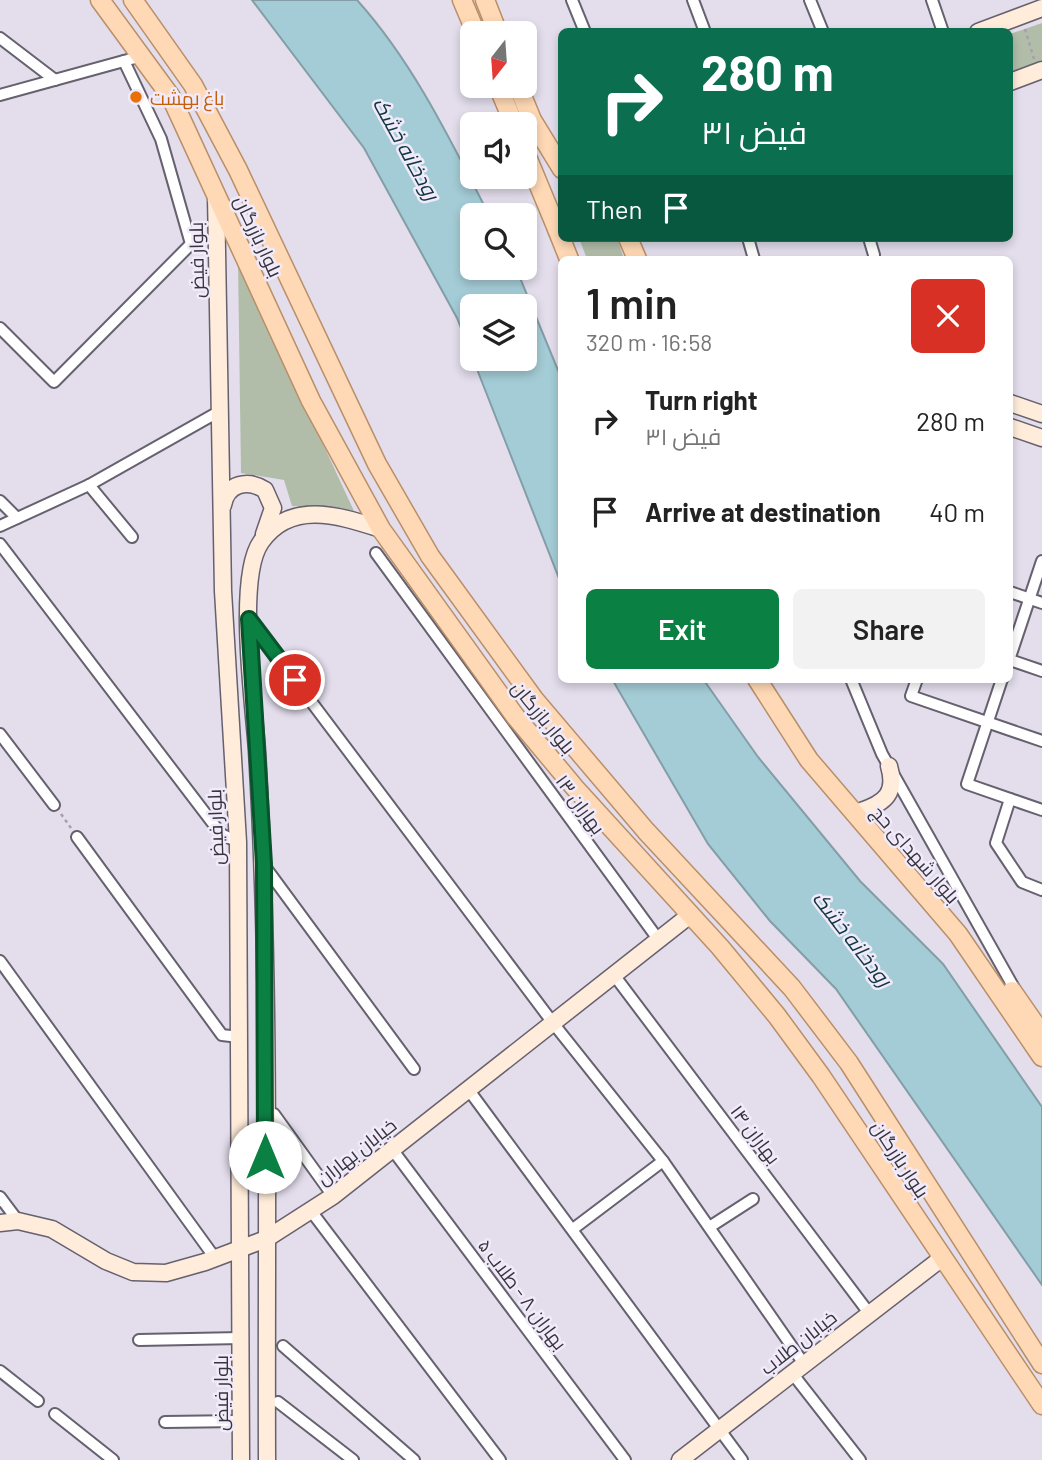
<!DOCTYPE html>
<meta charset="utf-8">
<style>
:root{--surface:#fff;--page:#f2f2f2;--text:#222;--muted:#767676;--accent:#0b8043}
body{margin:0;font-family:Barlow,Cairo,sans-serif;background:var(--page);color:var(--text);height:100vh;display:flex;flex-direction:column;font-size:26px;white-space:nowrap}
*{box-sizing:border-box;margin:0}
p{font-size:23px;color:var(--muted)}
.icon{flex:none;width:38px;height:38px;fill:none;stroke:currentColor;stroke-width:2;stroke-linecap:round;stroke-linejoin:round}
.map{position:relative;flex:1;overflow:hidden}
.details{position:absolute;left:558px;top:256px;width:455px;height:427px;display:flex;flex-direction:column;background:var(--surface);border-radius:10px;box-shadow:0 4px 10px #0003}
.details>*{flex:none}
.guide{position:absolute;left:558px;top:28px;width:455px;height:214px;border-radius:10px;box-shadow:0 4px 10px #0003;background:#0b6e4f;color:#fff;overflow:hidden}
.needle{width:46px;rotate:197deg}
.fabs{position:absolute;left:460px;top:21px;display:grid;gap:14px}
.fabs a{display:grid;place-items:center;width:77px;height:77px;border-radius:10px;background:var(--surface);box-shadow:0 4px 10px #0003;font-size:35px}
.pin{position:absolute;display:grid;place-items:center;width:60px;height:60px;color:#fff;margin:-30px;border:4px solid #fff;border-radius:50%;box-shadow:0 2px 7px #0007}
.me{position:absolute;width:77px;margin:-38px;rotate:0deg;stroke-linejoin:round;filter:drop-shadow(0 0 5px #0008)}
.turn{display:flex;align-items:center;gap:24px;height:147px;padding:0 28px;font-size:32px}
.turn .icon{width:91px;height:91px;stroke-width:2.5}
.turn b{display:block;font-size:49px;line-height:60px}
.then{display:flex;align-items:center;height:66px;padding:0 28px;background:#0003;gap:14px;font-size:26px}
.round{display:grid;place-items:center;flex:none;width:74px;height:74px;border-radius:10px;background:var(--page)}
.summary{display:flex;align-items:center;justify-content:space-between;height:119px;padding:0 28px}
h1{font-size:42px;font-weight:600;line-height:52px}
.primary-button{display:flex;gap:14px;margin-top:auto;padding:14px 28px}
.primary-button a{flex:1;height:80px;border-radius:10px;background:var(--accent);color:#fff;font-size:28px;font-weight:600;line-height:80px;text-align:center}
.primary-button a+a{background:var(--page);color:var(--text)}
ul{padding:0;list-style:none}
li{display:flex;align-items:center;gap:21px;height:91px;padding:0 28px}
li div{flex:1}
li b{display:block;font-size:26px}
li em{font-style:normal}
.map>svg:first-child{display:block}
.green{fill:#b2bda9}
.water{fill:#a4ccd6;stroke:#839ea7;stroke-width:2}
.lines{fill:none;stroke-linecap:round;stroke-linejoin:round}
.street-casing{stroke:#66616e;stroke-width:14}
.secondary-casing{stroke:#66616e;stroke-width:19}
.primary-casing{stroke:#b98f69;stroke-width:21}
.path{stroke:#a5a1ac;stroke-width:2.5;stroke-dasharray:3.5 3.5;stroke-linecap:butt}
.street{stroke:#fff;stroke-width:10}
.secondary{stroke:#ffecda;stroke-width:16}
.primary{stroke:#ffd9b5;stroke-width:18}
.route-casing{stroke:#07532c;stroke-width:18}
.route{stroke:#0b8043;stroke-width:12}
.food-dot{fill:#e8710a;stroke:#f0eafa;stroke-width:2.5}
.labels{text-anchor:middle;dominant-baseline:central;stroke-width:5;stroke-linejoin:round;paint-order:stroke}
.food-label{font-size:19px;fill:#c56008;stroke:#f0eafa;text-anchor:start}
.street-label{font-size:19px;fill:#37343a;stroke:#f0eafa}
.water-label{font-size:21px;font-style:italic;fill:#10363f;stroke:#f0eafa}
</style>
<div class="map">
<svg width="1042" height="1460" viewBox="0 0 1042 1460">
<rect width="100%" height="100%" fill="#e3ddec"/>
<!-- green -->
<g class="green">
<polygon points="1042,23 1042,62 1010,74 1010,34"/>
<polygon points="579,238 617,238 624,259 587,259"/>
<polygon points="238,261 354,511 292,506 284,480 241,473"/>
</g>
<!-- water -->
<g class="water">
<path d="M252,0H357C413,62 451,141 489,215H472V268H516L562,380V586L473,359H525V306H472V356L457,318L364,148Z"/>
<polygon points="612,679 703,679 758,757 860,881 943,964 1042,1107 1042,1285 836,989 770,921 708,844"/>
</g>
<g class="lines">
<!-- street casing -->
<g class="street-casing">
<g id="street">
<polyline points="572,0 585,32"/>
<polyline points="693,0 705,32"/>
<polyline points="810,0 823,32"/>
<polyline points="932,0 943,32"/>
<polyline points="0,38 55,80"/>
<polyline points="0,95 142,56"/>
<polyline points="748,238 754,259"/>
<polyline points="869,238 874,255"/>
<polyline points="0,328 54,382 191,244 161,139 124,61"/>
<polyline points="89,485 132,537"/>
<polyline points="0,501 17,518"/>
<polyline points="0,526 89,485 220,411"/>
<polyline points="0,544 221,834 238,842"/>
<polyline points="376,553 658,939"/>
<polyline points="1010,592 1042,603"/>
<polyline points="249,619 553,1023 663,1161 804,1364"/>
<polyline points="1010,657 1042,561"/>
<polyline points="1010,660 1042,671"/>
<polyline points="851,679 882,754 1018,995"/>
<polyline points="917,679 911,696 1042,741"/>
<polyline points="1002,679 967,784 1042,810"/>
<polyline points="0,734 54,805"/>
<polyline points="1010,799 996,843 1022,882 1042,890"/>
<polyline points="77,837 222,1035 239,1037"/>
<polyline points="263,864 414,1069"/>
<polyline points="0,961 215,1258"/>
<polyline points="614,975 869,1313"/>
<polyline points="468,1089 742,1460"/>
<polyline points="274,1114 333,1196"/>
<polyline points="392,1149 625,1460"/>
<polyline points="0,1197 18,1221"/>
<polyline points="311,1211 500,1460"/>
<polyline points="711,1226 753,1199"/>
<polyline points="573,1229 663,1161"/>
<polyline points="139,1340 241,1338"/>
<polyline points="283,1346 414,1460"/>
<polyline points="0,1371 38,1401"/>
<polyline points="792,1373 860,1460"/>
<polyline points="278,1402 353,1460"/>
<polyline points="55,1414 113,1460"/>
<polyline points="165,1422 241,1421"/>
</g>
</g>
<!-- secondary casing -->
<g class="secondary-casing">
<g id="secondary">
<polyline points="978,32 1042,8"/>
<polyline points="1010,82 1042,70"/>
<polyline points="216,195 223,591 238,842 241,1460"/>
<polyline points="1010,403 1042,414"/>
<polyline points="1010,427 1042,438"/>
<path d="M223,505C227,483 248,479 265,490L273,508L264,534"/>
<path d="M861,811C885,803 897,793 889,766"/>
<polyline points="0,1223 18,1221 52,1229 106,1261 133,1272 166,1273 205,1262 266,1239 333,1196 690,915"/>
<path d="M267,1460C266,1224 271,987 257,751C254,706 236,577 261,542C291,499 340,516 381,529"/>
<polyline points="680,1460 942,1258"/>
</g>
</g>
<!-- primary casing -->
<g class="primary-casing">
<g id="primary">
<polyline points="100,0 171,97 311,401 381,529 515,716 575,788 720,947 777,1016 821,1076 1042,1405"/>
<polyline points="133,0 193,85 238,170 377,464 430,556 534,699 646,831 792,988 849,1063 1042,1364"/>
<polyline points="462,0 476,33"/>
<polyline points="485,0 498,33"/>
<polyline points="498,86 514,124"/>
<polyline points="518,86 532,120 562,169"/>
<polyline points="525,152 557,229"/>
<polyline points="560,220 557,229 569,259"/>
<polyline points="628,238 637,259"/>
<polyline points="757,679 809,760 958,934 1042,1057"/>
<polyline points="1012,991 1042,1034"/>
</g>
</g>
<!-- path -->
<g class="path">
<polyline points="1025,29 1034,59"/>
<polyline points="61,814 71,828"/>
</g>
<!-- street -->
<use href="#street" class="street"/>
<!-- secondary -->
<use href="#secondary" class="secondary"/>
<!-- primary -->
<use href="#primary" class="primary"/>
</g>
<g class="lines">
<!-- route casing -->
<g class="route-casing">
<polyline id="route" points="265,1157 264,864 249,619 295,680"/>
</g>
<!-- route -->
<use href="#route" class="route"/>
</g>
<!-- markers -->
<circle class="food-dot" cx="136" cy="97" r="7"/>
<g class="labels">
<!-- food labels -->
<g class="food-label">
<text x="150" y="97">باغ بهشت</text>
</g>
<!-- street labels -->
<g class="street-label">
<text transform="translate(259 236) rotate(65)">بلوار بازرگان</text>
<text transform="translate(196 260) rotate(-91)">بلوار فیض</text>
<text transform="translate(544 717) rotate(51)">بلوار بازرگان</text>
<text transform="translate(581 804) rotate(54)">بهاران ۱۳</text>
<text transform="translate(215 827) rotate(-92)">بلوار فیض</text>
<text transform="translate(916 854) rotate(49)">بلوار شهدای حج</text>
<text transform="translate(756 1134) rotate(53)">بهاران ۱۴</text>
<text transform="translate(356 1151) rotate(-38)">خیابان بهاران</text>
<text transform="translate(901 1159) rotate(57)">بلوار بازرگان</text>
<text transform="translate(523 1294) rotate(53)">بهاران ۸ - طلاب ۵</text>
<text transform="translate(798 1342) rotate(-38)">خیابان طلاب</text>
<text transform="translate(220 1393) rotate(-90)">بلوار فیض</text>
</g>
<!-- water labels -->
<g class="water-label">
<text transform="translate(407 148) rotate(61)">رودخانه خشک</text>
<text transform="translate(853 938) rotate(52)">رودخانه خشک</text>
</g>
</g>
</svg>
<div class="fabs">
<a><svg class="needle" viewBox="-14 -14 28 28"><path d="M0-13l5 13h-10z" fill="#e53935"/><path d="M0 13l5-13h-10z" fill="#767676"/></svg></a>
<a><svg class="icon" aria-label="sound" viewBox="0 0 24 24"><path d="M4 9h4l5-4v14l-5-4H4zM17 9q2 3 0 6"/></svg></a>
<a><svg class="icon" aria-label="search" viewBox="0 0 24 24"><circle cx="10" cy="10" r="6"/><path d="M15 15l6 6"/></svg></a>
<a><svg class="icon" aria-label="layers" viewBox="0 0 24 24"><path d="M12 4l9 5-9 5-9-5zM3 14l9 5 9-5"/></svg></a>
</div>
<div class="pin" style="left:295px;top:680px;background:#d93025"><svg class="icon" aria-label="arrive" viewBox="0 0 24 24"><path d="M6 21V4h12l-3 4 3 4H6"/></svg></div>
<svg class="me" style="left:265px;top:1157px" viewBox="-20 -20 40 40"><circle r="19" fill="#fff"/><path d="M0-13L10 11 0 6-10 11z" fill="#0b8043"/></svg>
<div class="guide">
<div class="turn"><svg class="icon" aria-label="right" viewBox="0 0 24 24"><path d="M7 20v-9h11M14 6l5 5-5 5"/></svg><div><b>280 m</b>فیض ۳۱</div></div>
<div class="then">Then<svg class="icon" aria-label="arrive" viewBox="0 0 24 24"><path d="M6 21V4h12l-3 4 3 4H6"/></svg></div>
</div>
<section class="details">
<div class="summary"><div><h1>1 min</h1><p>320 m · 16:58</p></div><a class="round" style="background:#d93025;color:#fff"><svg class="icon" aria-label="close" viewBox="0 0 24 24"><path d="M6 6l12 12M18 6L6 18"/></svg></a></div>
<ul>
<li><svg class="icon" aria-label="right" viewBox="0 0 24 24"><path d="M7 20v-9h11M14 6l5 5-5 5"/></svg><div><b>Turn right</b><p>فیض ۳۱</p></div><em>280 m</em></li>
<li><svg class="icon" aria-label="arrive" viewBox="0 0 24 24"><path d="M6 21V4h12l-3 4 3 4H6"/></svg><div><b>Arrive at destination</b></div><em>40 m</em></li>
</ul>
<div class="primary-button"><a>Exit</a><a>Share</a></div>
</section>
</div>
